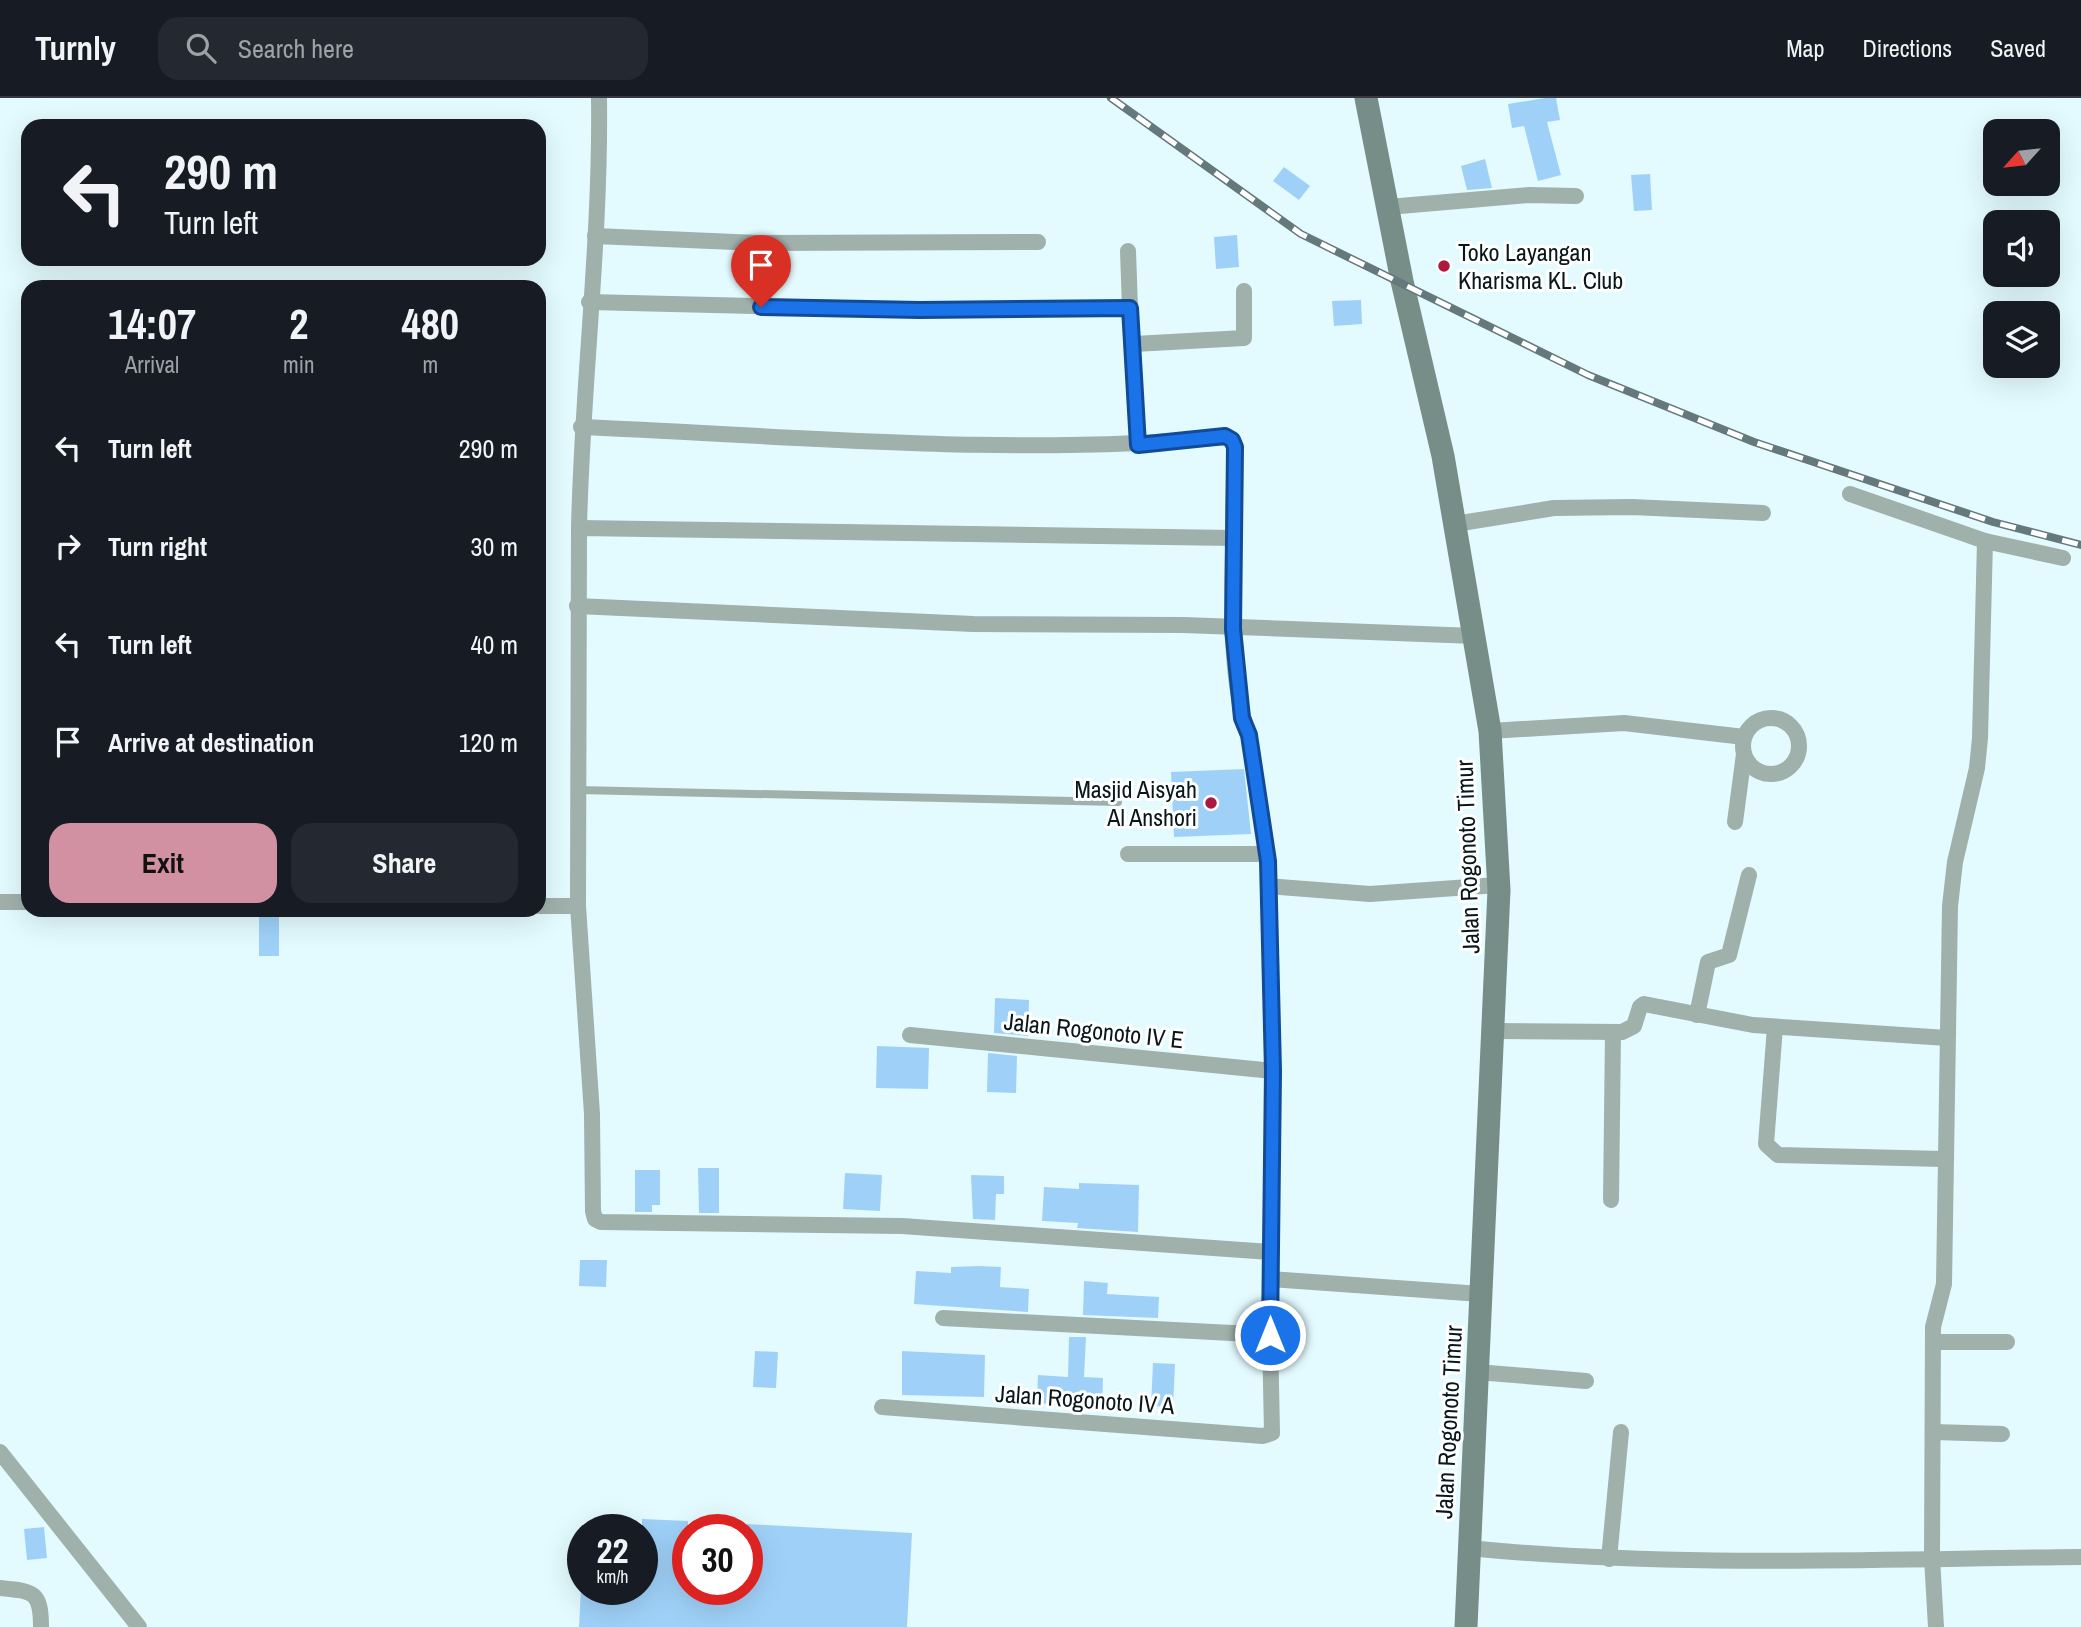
<!DOCTYPE html>
<style>
:root{--surface:#171b24;--page:#242831;--text:#f1f3f6;--muted:#9ea1a6;--line:#363941;--accent:#d291a3}
body{margin:0;font-family:"Archivo Narrow",sans-serif;background:var(--page);color:var(--text);height:100vh;display:flex;flex-direction:column;font-size:26px;white-space:nowrap}
*{box-sizing:border-box;margin:0}
p{font-size:23px;color:var(--muted)}
.icon{flex:none;width:38px;height:38px;fill:none;stroke:currentColor;stroke-width:2;stroke-linecap:round;stroke-linejoin:round}
.map{position:relative;flex:1;overflow:hidden}
.sheet{position:absolute;left:21px;top:182px;width:525px;height:637px;display:flex;flex-direction:column;background:var(--surface);border-radius:21px;box-shadow:0 7px 28px #0002}
.sheet>*{flex:none}
.hud{position:absolute;left:21px;top:21px;width:525px;height:147px;border-radius:21px;box-shadow:0 7px 28px #0002;background:#171b24;color:var(--text);overflow:hidden}
.needle{width:46px;rotate:243deg}
.fabs{position:absolute;left:1983px;top:21px;display:grid;gap:14px}
.fabs a{display:grid;place-items:center;width:77px;height:77px;border-radius:14px;background:var(--surface);box-shadow:0 7px 28px #0002;font-size:35px}
.speed{position:absolute;left:567px;top:1416px;display:flex;gap:14px;font-size:35px;font-weight:700;text-align:center}
.speed>*{display:grid;place-content:center;width:91px;height:91px;border-radius:50%;background:var(--surface);box-shadow:0 7px 28px #0002;line-height:1}
.speed small{font-size:18px;font-weight:400}
.speed .limit{border:10px solid #d22;background:#fff;color:#111}
.pin{position:absolute;display:grid;place-items:center;width:60px;height:60px;color:#fff;margin:-72px -30px;border-radius:50% 50% 50% 0;rotate:-45deg;box-shadow:0 0 7px #0007}
.pin .icon{rotate:45deg}
.me{position:absolute;width:77px;margin:-38px;rotate:0deg;stroke-linejoin:round;filter:drop-shadow(0 0 5px #0008)}
.turn{display:flex;align-items:center;gap:24px;height:147px;padding:0 28px;font-size:32px}
.turn .icon{width:91px;height:91px;stroke-width:2.5}
.turn b{display:block;font-size:49px;line-height:60px}
.eta{display:flex;justify-content:space-evenly;align-items:center;height:119px;text-align:center}
.eta b{font-size:42px;font-weight:700;line-height:49px}
.primary-button{display:flex;gap:14px;margin-top:auto;padding:14px 28px}
.primary-button a{flex:1;height:80px;border-radius:21px;background:var(--accent);color:#111;font-size:28px;font-weight:700;line-height:80px;text-align:center}
.primary-button a+a{background:var(--page);color:var(--text)}
ul{padding:0;list-style:none}
li{display:flex;align-items:center;gap:21px;height:98px;padding:0 28px}
li div{flex:1}
li b{display:block;font-size:26px}
li em{font-style:normal}
header{display:flex;align-items:center;gap:42px;box-sizing:border-box;height:98px;padding:0 35px;background:var(--surface);border-bottom:2px solid var(--line)}
header strong{font-size:33px}
nav{display:flex;gap:38px;margin-inline-start:auto;font-size:24px}
.search{width:490px;height:63px;background:var(--page);display:flex;align-items:center;gap:18px;box-sizing:border-box;padding:0 24px;border-radius:21px;color:var(--muted);font-size:26px}
.map>svg:first-child{display:block}
.building{fill:#9fd1f8}
.lines{fill:none;stroke-linecap:round;stroke-linejoin:round}
.service{stroke:#a0b0ab;stroke-width:8}
.minor{stroke:#a0b0ab;stroke-width:16}
.secondary{stroke:#768e87;stroke-width:23}
.rail-casing{stroke:#65787b;stroke-width:8}
.rail{stroke:#fff;stroke-width:5;stroke-dasharray:16;stroke-linecap:butt}
.route-casing{stroke:#114b97;stroke-width:18}
.route{stroke:#1a73e8;stroke-width:12}
.poi-dot{fill:#ad193e;stroke:#fff;stroke-width:2.5}
.labels{text-anchor:middle;dominant-baseline:central;stroke-width:6;stroke-linejoin:round;paint-order:stroke}
.poi-label{font-size:24px;fill:#081719;stroke:#fff;text-anchor:start}
.street-label{font-size:24px;fill:#081719;stroke:#fff}
</style>
<header>
<strong>Turnly</strong>
<div class="search"><svg class="icon" aria-label="search" viewBox="0 0 24 24"><circle cx="10" cy="10" r="6"/><path d="M15 15l6 6"/></svg>Search here</div>
<nav><a>Map</a><a>Directions</a><a>Saved</a></nav>
</header>
<div class="map">
<svg width="2081" height="1529" viewBox="0 0 2081 1529">
<rect width="100%" height="100%" fill="#e3fbff"/>
<!-- building -->
<g class="building">
<polygon points="1545,0 1556,0 1560,22 1547,24 1561,77 1538,83 1524,28 1512,30 1508,6"/>
<polygon points="1485,61 1492,90 1467,92 1461,68"/>
<polygon points="1284,69 1310,88 1299,102 1273,83"/>
<polygon points="1650,76 1652,112 1634,113 1631,77"/>
<polygon points="1237,137 1239,169 1216,171 1214,139"/>
<polygon points="1361,202 1362,226 1334,228 1332,203"/>
<polygon points="1244,671 1251,736 1174,739 1171,674"/>
<rect x="259" y="819" width="20" height="39"/>
<polygon points="995,900 1029,902 1028,938 994,935"/>
<polygon points="877,948 929,950 928,991 876,990"/>
<polygon points="988,955 1017,958 1016,995 987,994"/>
<polygon points="698,1070 719,1070 719,1115 699,1115"/>
<polygon points="635,1072 660,1072 660,1107 652,1107 652,1114 635,1114"/>
<polygon points="845,1075 882,1077 880,1113 843,1111"/>
<polygon points="971,1077 1004,1078 1004,1096 996,1096 995,1122 973,1121"/>
<polygon points="1079,1085 1139,1087 1138,1134 1077,1130 1078,1125 1042,1123 1044,1089 1079,1091"/>
<polygon points="580,1162 607,1162 606,1189 579,1188"/>
<polygon points="979,1168 1001,1169 1000,1189 1029,1191 1028,1214 914,1206 916,1173 951,1175 951,1169"/>
<polygon points="1084,1183 1108,1185 1107,1196 1159,1199 1158,1220 1083,1217"/>
<polygon points="1069,1239 1086,1239 1084,1279 1103,1280 1102,1310 1037,1305 1038,1277 1068,1279"/>
<polygon points="755,1253 778,1254 776,1290 753,1289"/>
<polygon points="902,1253 985,1257 984,1299 902,1297"/>
<polygon points="1153,1265 1175,1266 1173,1309 1151,1308"/>
<polygon points="642,1421 688,1423 688,1491 747,1491 747,1426 912,1435 907,1529 579,1529 581,1491 642,1491"/>
<polygon points="44,1429 47,1460 27,1462 24,1431"/>
</g>
<g class="lines">
<!-- service -->
<polyline class="service" points="578,692 1118,704"/>
<!-- minor -->
<g class="minor">
<polyline points="1388,109 1529,97 1576,98"/>
<polyline points="595,138 758,145 1038,144"/>
<polyline points="1128,153 1130,210"/>
<polyline points="589,204 921,212 1130,210 1138,347"/>
<polyline points="1134,246 1244,240 1244,193"/>
<path d="M581,329C795,338 1012,359 1225,339L1232,342L1235,349L1233,440"/>
<polyline points="1850,396 1985,443 2063,460"/>
<polyline points="1455,426 1554,410 1632,409 1763,415"/>
<path d="M579,430C582,287 601,143 599,0"/>
<polyline points="577,508 973,526 1183,527 1475,538"/>
<circle cx="1771" cy="648" r="28"/>
<polyline points="1490,633 1624,625 1744,639"/>
<polyline points="1735,724 1744,656"/>
<polyline points="1128,756 1267,756"/>
<polyline points="1268,788 1370,796 1498,787"/>
<polyline points="0,804 28,804"/>
<path d="M539,808H578L579,430L1233,440C1233,499 1228,582 1249,637L1268,763L1273,973L1270,1237L1272,1335L1263,1338L882,1309"/>
<polyline points="578,808 592,1016 593,1113 595,1121 601,1124 902,1128 1270,1154"/>
<polyline points="1697,917 1708,864 1729,857 1749,777"/>
<polyline points="1775,929 1766,1046 1778,1057 1944,1061"/>
<polyline points="1495,933 1622,934 1634,928 1640,909 1644,906 1753,927 1947,940"/>
<polyline points="910,937 1273,973"/>
<polyline points="1611,1102 1613,934"/>
<polyline points="1270,1181 1481,1196"/>
<polyline points="943,1220 1270,1237"/>
<polyline points="1934,1244 2007,1244"/>
<polyline points="1477,1274 1586,1283"/>
<polyline points="1933,1334 2002,1336"/>
<polyline points="0,1354 139,1529"/>
<path d="M1468,1450C1672,1470 1876,1461 2081,1459"/>
<polyline points="1609,1461 1621,1334"/>
<path d="M0,1490C33,1493 41,1493 41,1529"/>
<polyline points="1936,1529 1932,1460 1933,1229 1944,1186 1950,808 1955,764 1977,670 1980,640 1985,443"/>
</g>
<!-- secondary -->
<polyline class="secondary" points="1366,0 1402,183 1443,358 1490,633 1499,792 1466,1529"/>
<!-- rail casing -->
<g class="rail-casing">
<polyline id="rail" points="1111,0 1301,136 1588,277 1754,344 1993,424 2081,447"/>
</g>
<!-- rail -->
<use href="#rail" class="rail"/>
</g>
<g class="lines">
<!-- route casing -->
<g class="route-casing">
<polyline id="route" points="761,209 920,212 1130,210 1138,347 1225,338 1232,342 1235,349 1233,531 1242,620 1249,637 1268,763 1273,973 1270,1237"/>
</g>
<!-- route -->
<use href="#route" class="route"/>
</g>
<!-- markers -->
<g class="poi-dot">
<circle cx="1444" cy="168" r="7"/>
<circle cx="1211" cy="705" r="7"/>
</g>
<g class="labels">
<!-- poi labels -->
<g class="poi-label">
<text x="1458" y="154">Toko Layangan<tspan x="1458" dy="28">Kharisma KL. Club</tspan></text>
<text x="1197" y="691" text-anchor="end">Masjid Aisyah<tspan x="1197" dy="28">Al Anshori</tspan></text>
</g>
<!-- street labels -->
<g class="street-label">
<text transform="translate(1467 759) rotate(-92)">Jalan Rogonoto Timur</text>
<text transform="translate(1094 932) rotate(6)">Jalan Rogonoto IV E</text>
<text transform="translate(1085 1301) rotate(4)">Jalan Rogonoto IV A</text>
<text transform="translate(1448 1324) rotate(-87)">Jalan Rogonoto Timur</text>
</g>
</g>
</svg>
<div class="fabs">
<a><svg class="needle" viewBox="-14 -14 28 28"><path d="M0-13l5 13h-10z" fill="#e53935"/><path d="M0 13l5-13h-10z" fill="#9ea1a6"/></svg></a>
<a><svg class="icon" aria-label="sound" viewBox="0 0 24 24"><path d="M4 9h4l5-4v14l-5-4H4zM17 9q2 3 0 6"/></svg></a>
<a><svg class="icon" aria-label="layers" viewBox="0 0 24 24"><path d="M12 4l9 5-9 5-9-5zM3 14l9 5 9-5"/></svg></a>
</div>
<div class="speed"><div>22<small>km/h</small></div><div class="limit">30</div></div>
<div class="pin" style="left:761px;top:209px;background:#d93025"><svg class="icon" aria-label="arrive" viewBox="0 0 24 24"><path d="M6 21V4h12l-3 4 3 4H6"/></svg></div>
<svg class="me" style="left:1270px;top:1237px" viewBox="-20 -20 40 40"><circle r="17" fill="#1a73e8" stroke="#fff" stroke-width="3"/><path d="M0-11L8 9 0 5-8 9z" fill="#fff"/></svg>
<div class="hud">
<div class="turn"><svg class="icon" aria-label="left" viewBox="0 0 24 24"><path d="M17 20v-9H6M10 6l-5 5 5 5"/></svg><div><b>290 m</b>Turn left</div></div>
</div>
<section class="sheet">
<div class="eta">
<div><b>14:07</b><p>Arrival</p></div>
<div><b>2</b><p>min</p></div>
<div><b>480</b><p>m</p></div>
</div>
<ul>
<li><svg class="icon" aria-label="left" viewBox="0 0 24 24"><path d="M17 20v-9H6M10 6l-5 5 5 5"/></svg><div><b>Turn left</b></div><em>290 m</em></li>
<li><svg class="icon" aria-label="right" viewBox="0 0 24 24"><path d="M7 20v-9h11M14 6l5 5-5 5"/></svg><div><b>Turn right</b></div><em>30 m</em></li>
<li><svg class="icon" aria-label="left" viewBox="0 0 24 24"><path d="M17 20v-9H6M10 6l-5 5 5 5"/></svg><div><b>Turn left</b></div><em>40 m</em></li>
<li><svg class="icon" aria-label="arrive" viewBox="0 0 24 24"><path d="M6 21V4h12l-3 4 3 4H6"/></svg><div><b>Arrive at destination</b></div><em>120 m</em></li>
</ul>
<div class="primary-button"><a>Exit</a><a>Share</a></div>
</section>
</div>
